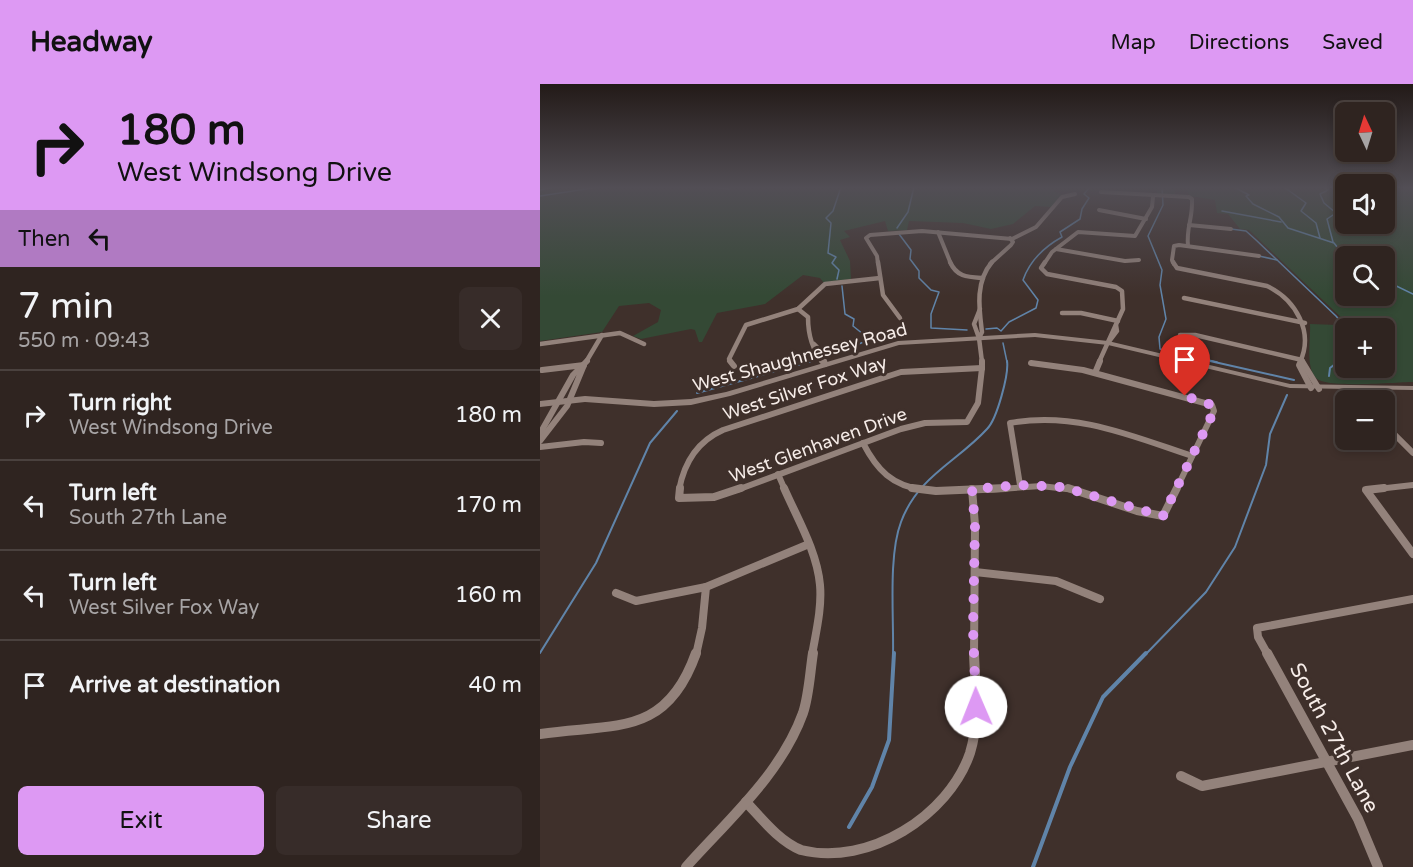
<!DOCTYPE html>
<meta charset="utf-8">
<style>
:root{--surface:#2f2420;--page:#372c29;--text:#f1f3f6;--muted:#a7a4a5;--line:#4a413e;--accent:#dd99f3}
body{margin:0;font-family:"Varela Round",sans-serif;background:var(--page);color:var(--text);height:100vh;display:flex;flex-direction:column;font-size:22px;white-space:nowrap}
*{box-sizing:border-box;margin:0}
p{font-size:20px;color:var(--muted)}
.icon{flex:none;width:33px;height:33px;fill:none;stroke:currentColor;stroke-width:2;stroke-linecap:round;stroke-linejoin:round}
.map{position:relative;flex:1;overflow:hidden}
.sheet{display:flex;flex-direction:column;background:var(--surface);width:540px}
.sheet>*{flex:none}
.hud{background:#dd99f3;color:#111;overflow:hidden}
.needle{width:39px;rotate:356deg}
.tools{position:absolute;left:795px;top:18px;display:grid;gap:12px}
.tools a{display:grid;place-items:center;width:60px;height:60px;border-radius:9px;background:var(--surface);box-shadow:0 3px 9px #0003,0 0 0 2px var(--line);font-size:30px}
.pin{position:absolute;display:grid;place-items:center;width:51px;height:51px;color:#fff;margin:-62px -26px;border-radius:50% 50% 50% 0;rotate:-45deg;box-shadow:0 0 6px #0007}
.pin .icon{rotate:45deg}
.me{position:absolute;width:66px;margin:-33px;rotate:359deg;stroke-linejoin:round;filter:drop-shadow(0 0 4px #0008)}
.turn{display:flex;align-items:center;gap:21px;height:126px;padding:0 18px;font-size:27px}
.turn .icon{width:78px;height:78px;stroke-width:2.5}
.turn b{display:block;font-size:42px;line-height:51px}
.then{display:flex;align-items:center;height:57px;padding:0 18px;background:#0003;gap:12px;font-size:22px}
.round{display:grid;place-items:center;flex:none;width:63px;height:63px;border-radius:9px;background:var(--page)}
.head{display:flex;align-items:center;justify-content:space-between;height:102px;padding:0 18px}
h1{font-size:36px;font-weight:600;line-height:45px}
.action{display:flex;gap:12px;margin-top:auto;padding:12px 18px}
.action a{flex:1;height:69px;border-radius:9px;background:var(--accent);color:#111;font-size:24px;font-weight:600;line-height:69px;text-align:center}
.action a+a{background:var(--page);color:var(--text)}
ul{padding:0;list-style:none}
li{display:flex;align-items:center;gap:18px;height:90px;padding:0 18px;border-top:2px solid var(--line)}
li div{flex:1}
li b{display:block;font-size:22px}
li em{font-style:normal}
header{display:flex;align-items:center;gap:36px;box-sizing:border-box;height:84px;padding:0 30px;background:var(--accent);color:#111}
header strong{font-size:28px}
nav{display:flex;gap:33px;margin-inline-start:auto;font-size:21px}
main{display:flex;flex:1;min-height:0}
.map>svg:first-child{display:block}
.green{fill:#344935;fill-rule:evenodd}
.lines{fill:none;stroke-linecap:round;stroke-linejoin:round}
.stream-far2{stroke:#6084a9;stroke-width:1.5}
.stream-far1{stroke:#6084a9;stroke-width:2}
.stream{stroke:#6084a9;stroke-width:4}
.street-far4{stroke:#93827b;stroke-width:4}
.street-far3{stroke:#93827b;stroke-width:4.5}
.street-far2{stroke:#93827b;stroke-width:6}
.street-far1{stroke:#93827b;stroke-width:8}
.street{stroke:#93827b;stroke-width:10}
.secondary{fill:#93827b;fill-rule:evenodd}
.route{stroke:#dd99f3;stroke-width:10;stroke-dasharray:0 18}
.labels{text-anchor:middle;dominant-baseline:central;stroke-width:6;stroke-linejoin:round;paint-order:stroke}
.street-label{font-size:18px;fill:#f6ece8;stroke:#3f302b}
.near-street-label{font-size:21px;fill:#f6ece8;stroke:#3f302b}
</style>
<header>
<strong>Headway</strong>
<nav><a>Map</a><a>Directions</a><a>Saved</a></nav>
</header>
<main>
<section class="sheet">
<div class="hud">
<div class="turn"><svg class="icon" aria-label="right" viewBox="0 0 24 24"><path d="M7 20v-9h11M14 6l5 5-5 5"/></svg><div><b>180 m</b>West Windsong Drive</div></div>
<div class="then">Then<svg class="icon" aria-label="left" viewBox="0 0 24 24"><path d="M17 20v-9H6M10 6l-5 5 5 5"/></svg></div>
</div>
<div class="head"><div><h1>7 min</h1><p>550 m · 09:43</p></div><a class="round"><svg class="icon" aria-label="close" viewBox="0 0 24 24"><path d="M6 6l12 12M18 6L6 18"/></svg></a></div>
<ul>
<li><svg class="icon" aria-label="right" viewBox="0 0 24 24"><path d="M7 20v-9h11M14 6l5 5-5 5"/></svg><div><b>Turn right</b><p>West Windsong Drive</p></div><em>180 m</em></li>
<li><svg class="icon" aria-label="left" viewBox="0 0 24 24"><path d="M17 20v-9H6M10 6l-5 5 5 5"/></svg><div><b>Turn left</b><p>South 27th Lane</p></div><em>170 m</em></li>
<li><svg class="icon" aria-label="left" viewBox="0 0 24 24"><path d="M17 20v-9H6M10 6l-5 5 5 5"/></svg><div><b>Turn left</b><p>West Silver Fox Way</p></div><em>160 m</em></li>
<li><svg class="icon" aria-label="arrive" viewBox="0 0 24 24"><path d="M6 21V4h12l-3 4 3 4H6"/></svg><div><b>Arrive at destination</b></div><em>40 m</em></li>
</ul>
<div class="action"><a>Exit</a><a>Share</a></div>
</section>
<div class="map">
<svg width="873" height="783" viewBox="0 0 873 783">
<rect width="100%" height="100%" fill="#3f302b"/>
<!-- green -->
<g class="green">
<polygon points="0,103 520,103 513,107 522,110 511,123 495,122 473,140 451,145 423,139 369,137 367,146 348,147 345,137 304,147 310,153 300,156 310,177 311,195 284,199 280,194 263,191 225,220 177,229 162,258 159,258 155,246 151,245 101,255 93,252 118,238 121,226 109,219 79,222 62,248 0,257"/>
<path d="M598,103H805L806,140H844L845,103H873V298C856,298 786,305 776,294C765,282 771,255 770,240L798,241L805,246L806,284H844V244H806L807,239L709,146L700,145L688,130L677,129L675,116L650,112L646,104L634,103L635,110H618L614,103ZM806,172H844V212H806Z"/>
</g>
<g class="lines">
<!-- stream-far2 -->
<g class="stream-far2">
<polyline points="174,103 189,105"/>
<polyline points="622,103 623,121 608,152 622,186 620,201 626,235 619,253 620,265 677,278"/>
<polyline points="694,103 709,111 706,112 713,120 739,133 748,144 794,159 806,174"/>
<polyline points="744,103 766,119 761,127 776,139 780,154"/>
<polyline points="785,103 788,106 780,110 784,119 796,129 787,135 793,158"/>
<polyline points="0,106 14,103"/>
<polyline points="0,112 59,103"/>
<polyline points="682,127 741,138"/>
<polyline points="357,144 368,128 374,103"/>
<polyline points="691,145 706,147 716,156 796,232 802,239 799,245 806,252"/>
<polyline points="359,150 371,166 370,175 379,187 379,194 391,206 399,208 391,230 391,244 427,246"/>
<polyline points="719,172 737,176"/>
<polyline points="297,195 299,186 292,179 296,173 288,169 291,139 286,134 293,127 301,103"/>
<polyline points="844,196 873,210"/>
<path d="M446,245L457,244L461,247L469,238L496,224L498,216L483,196C490,176 504,163 522,153L520,148L540,135L542,125L549,114L544,110L550,103"/>
<polyline points="463,259 467,278"/>
<polyline points="290,272 326,257 323,250 313,242 314,235 305,230 302,202"/>
<polyline points="268,278 272,277"/>
<polyline points="797,278 806,267"/>
</g>
<!-- stream-far1 -->
<g class="stream-far1">
<polyline points="670,277 754,296"/>
<polyline points="789,292 790,284 799,277"/>
<polyline points="157,309 272,277"/>
<polyline points="0,569 56,479 110,359 137,327"/>
<path d="M353,571C354,534 348,472 361,438C378,392 417,378 447,345C457,335 469,290 467,277"/>
<polyline points="605,571 666,508 695,463 726,381 730,350 747,311"/>
</g>
<!-- stream -->
<g class="stream">
<polyline points="309,743 332,703 349,656 354,569"/>
<polyline points="493,783 530,683 563,613 606,569"/>
</g>
<!-- street-far4 -->
<g class="street-far4">
<path d="M561,108L649,113L652,115C653,135 646,143 648,162"/>
<polyline points="559,126 606,135"/>
<polyline points="649,141 691,145"/>
<polyline points="398,148 411,180"/>
<polyline points="516,165 585,177 599,176"/>
<polyline points="338,180 337,172 326,154 330,151 382,147 472,155 496,143 522,113 535,110"/>
<polyline points="450,180 471,161 473,158 470,154"/>
<polyline points="504,180 512,168 538,148 595,152 612,123 613,113"/>
<polyline points="634,180 632,176 634,162 639,161 719,172"/>
</g>
<!-- street-far3 -->
<g class="street-far3">
<polyline points="338,178 343,211 360,234"/>
<path d="M410,178C417,193 427,193 443,194"/>
<polyline points="505,178 501,184 507,190 576,203 582,207 583,225 559,278"/>
<path d="M633,178L637,184L727,202C756,216 774,248 760,278"/>
<polyline points="644,214 765,239"/>
<path d="M258,225L268,233C268,250 271,265 283,278"/>
<polyline points="522,229 541,229 578,237"/>
<polyline points="640,251 655,251 762,276"/>
<polyline points="439,254 434,240 440,225"/>
<polyline points="568,259 577,247 576,241"/>
<polyline points="0,260 80,249 104,260"/>
<polyline points="274,260 281,267 284,278"/>
<polyline points="762,276 763,278"/>
<polyline points="46,278 62,251"/>
<polyline points="191,278 189,275 206,241 258,225 285,200 340,194"/>
<path d="M442,278L439,254L442,248C439,224 435,198 452,178"/>
</g>
<!-- street-far2 -->
<g class="street-far2">
<polyline points="190,277 194,282"/>
<polyline points="282,277 285,280"/>
<polyline points="284,277 285,280"/>
<polyline points="442,277 442,284"/>
<polyline points="761,277 759,281 771,304"/>
<polyline points="762,277 779,305"/>
<polyline points="491,279 543,286 672,321 674,327 636,406"/>
<polyline points="2,286 44,281"/>
<polyline points="555,289 560,277"/>
<polyline points="811,305 822,316"/>
<polyline points="844,340 873,369"/>
<polyline points="0,356 2,346 33,291 47,277"/>
<polyline points="0,357 27,322 44,281"/>
<path d="M323,359C337,386 352,402 384,406"/>
<polyline points="0,363 44,358 61,359"/>
<polyline points="238,390 245,406"/>
<path d="M480,401L470,339C535,327 592,352 652,372"/>
<path d="M139,406C144,379 158,357 183,346L361,288L442,284"/>
<polyline points="197,406 361,345 385,339 427,338 438,319 442,284"/>
<polyline points="447,406 501,402 535,406"/>
<polyline points="829,406 873,401"/>
</g>
<!-- street-far1 -->
<g class="street-far1">
<polyline points="140,404 139,414 174,413 201,404"/>
<path d="M244,404C257,434 277,467 280,501C282,524 276,548 272,571"/>
<polyline points="372,404 396,407 466,404"/>
<polyline points="528,404 597,427 623,432 637,404"/>
<polyline points="844,404 826,406 873,470"/>
<polyline points="432,405 435,441 434,571"/>
<polyline points="435,488 516,497 560,515"/>
<polyline points="76,509 96,517 166,503 269,460"/>
<polyline points="156,571 162,544 166,503"/>
<polyline points="728,571 718,553 717,544 873,515"/>
</g>
<!-- street -->
<g class="street">
<polyline points="727,569 818,735 838,783"/>
<path d="M0,650C74,639 126,654 156,569"/>
<polyline points="641,692 662,702 873,661"/>
<path d="M206,718C222,735 239,757 261,766C329,783 409,731 430,669C440,637 435,602 434,569"/>
<path d="M146,783C189,735 241,690 263,629C269,611 270,588 273,569"/>
</g>
<!-- secondary -->
<polygon class="secondary" points="495,249 568,257 750,300 873,302 873,306 750,304 568,261 495,253 359,261 190,312 151,321 114,323 45,318 0,323 0,317 45,312 114,317 151,315 186,308 358,257"/>
</g>
<!-- sky -->
<linearGradient id="sky" x2="0" y2="1"><stop stop-color="#231a18"/><stop offset="0.49" stop-color="#524e55"/><stop offset="1" stop-color="#524e55" stop-opacity="0"/></linearGradient>
<rect width="873" height="212" fill="url(#sky)"/>
<g class="lines">
<!-- route -->
<polyline class="route" points="436,623 433,545 435,441 432,405 480,401 522,403 623,432 674,327 672,321 645,312"/>
</g>
<g class="labels">
<!-- street labels -->
<g class="street-label">
<text transform="translate(260 273) rotate(-15)">West Shaughnessey Road</text>
<text transform="translate(265 304) rotate(-18)">West Silver Fox Way</text>
<text transform="translate(278 361) rotate(-20)">West Glenhaven Drive</text>
</g>
<!-- near-street labels -->
<g class="near-street-label">
<text transform="translate(794 654) rotate(62)">South 27th Lane</text>
</g>
</g>
</svg>
<div class="tools">
<a><svg class="needle" viewBox="-14 -14 28 28"><path d="M0-13l5 13h-10z" fill="#e53935"/><path d="M0 13l5-13h-10z" fill="#a7a4a5"/></svg></a>
<a><svg class="icon" aria-label="sound" viewBox="0 0 24 24"><path d="M4 9h4l5-4v14l-5-4H4zM17 9q2 3 0 6"/></svg></a>
<a><svg class="icon" aria-label="search" viewBox="0 0 24 24"><circle cx="10" cy="10" r="6"/><path d="M15 15l6 6"/></svg></a>
<a>+</a>
<a>−</a>
</div>
<div class="pin" style="left:645px;top:312px;background:#d93025"><svg class="icon" aria-label="arrive" viewBox="0 0 24 24"><path d="M6 21V4h12l-3 4 3 4H6"/></svg></div>
<svg class="me" style="left:436px;top:623px" viewBox="-20 -20 40 40"><circle r="19" fill="#fff"/><path d="M0-13L10 11 0 6-10 11z" fill="#dd99f3"/></svg>
</div>
</main>
